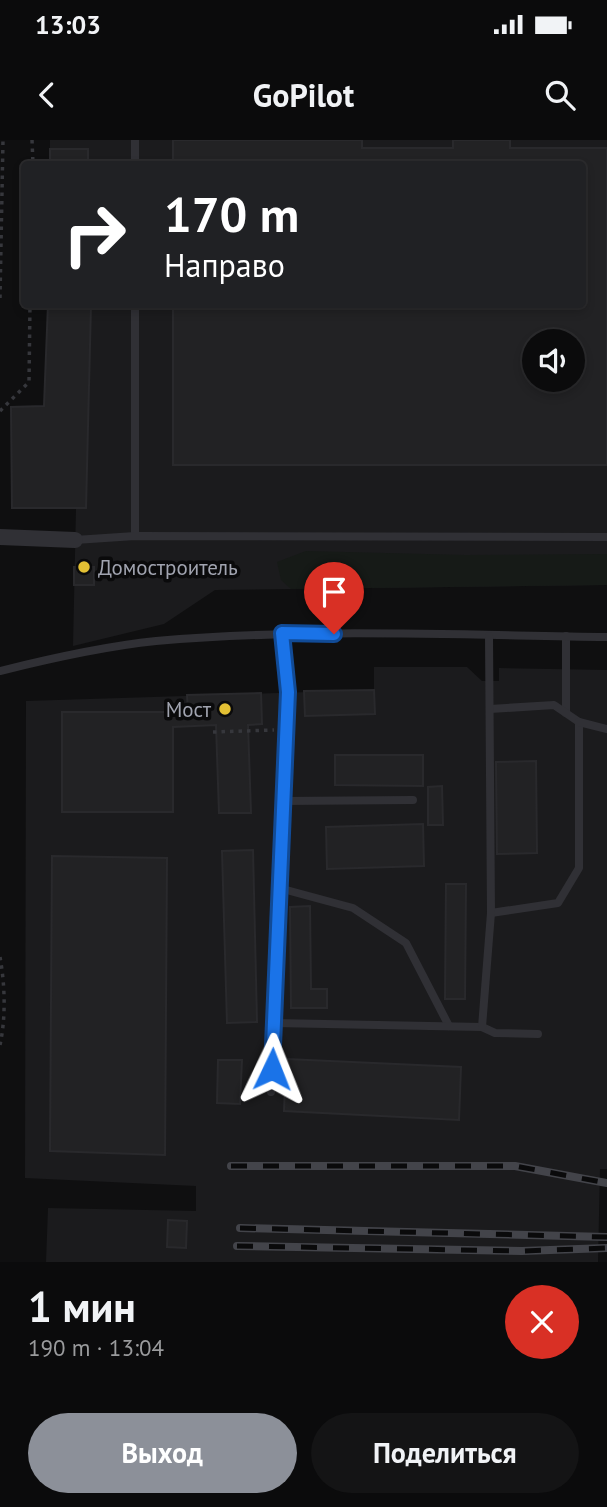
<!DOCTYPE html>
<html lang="ru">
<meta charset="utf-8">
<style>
:root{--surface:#0b0b0c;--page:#141415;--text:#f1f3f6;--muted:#9a9b9d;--line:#2b2b2d;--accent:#8c9099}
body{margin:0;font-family:"PT Sans",sans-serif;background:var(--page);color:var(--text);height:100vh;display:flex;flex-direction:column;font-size:26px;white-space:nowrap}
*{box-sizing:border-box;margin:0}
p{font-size:23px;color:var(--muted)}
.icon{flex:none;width:38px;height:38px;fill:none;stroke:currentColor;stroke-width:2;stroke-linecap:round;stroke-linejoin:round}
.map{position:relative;height:1122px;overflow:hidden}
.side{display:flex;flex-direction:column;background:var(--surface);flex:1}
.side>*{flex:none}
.top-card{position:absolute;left:21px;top:21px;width:565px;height:147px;border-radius:7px;box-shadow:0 4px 10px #0003,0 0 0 2px var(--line);background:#202124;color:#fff;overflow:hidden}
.fabs{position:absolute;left:522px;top:189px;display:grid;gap:14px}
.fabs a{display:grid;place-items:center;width:63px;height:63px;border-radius:50%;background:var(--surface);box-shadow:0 4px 10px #0003,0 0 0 2px var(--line);font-size:35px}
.pin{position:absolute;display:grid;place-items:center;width:60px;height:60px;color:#fff;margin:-72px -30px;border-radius:50% 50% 50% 0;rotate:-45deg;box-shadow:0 0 7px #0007}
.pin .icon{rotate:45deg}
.me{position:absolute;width:77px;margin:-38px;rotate:2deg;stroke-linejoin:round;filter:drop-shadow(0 0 5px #0008)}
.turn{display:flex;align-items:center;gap:24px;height:147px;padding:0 28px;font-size:32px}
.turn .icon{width:91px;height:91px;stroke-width:2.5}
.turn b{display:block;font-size:49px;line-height:60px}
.round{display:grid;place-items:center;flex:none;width:74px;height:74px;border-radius:37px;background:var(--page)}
.summary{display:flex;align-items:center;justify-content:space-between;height:119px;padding:0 28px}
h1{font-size:42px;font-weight:600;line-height:52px}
.cta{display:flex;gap:14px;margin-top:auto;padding:14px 28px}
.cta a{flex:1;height:80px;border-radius:42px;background:var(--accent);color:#fff;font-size:28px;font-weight:600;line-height:80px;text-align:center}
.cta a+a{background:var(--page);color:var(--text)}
.status{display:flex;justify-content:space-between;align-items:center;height:49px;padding:0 35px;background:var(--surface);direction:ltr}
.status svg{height:19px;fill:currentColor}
header{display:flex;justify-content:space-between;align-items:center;height:91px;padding:0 28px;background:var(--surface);font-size:32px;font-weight:600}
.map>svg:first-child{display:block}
.built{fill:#1b1b1d;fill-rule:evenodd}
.green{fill:#161a17}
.building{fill:#222224;stroke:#29292c;stroke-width:2;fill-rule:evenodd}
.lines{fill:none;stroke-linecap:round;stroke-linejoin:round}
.path{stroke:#36373c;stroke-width:3.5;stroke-dasharray:3.5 5;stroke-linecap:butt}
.service{stroke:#303035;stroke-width:8}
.minor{stroke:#303035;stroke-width:16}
.rail-casing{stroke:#43444a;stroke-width:8}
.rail{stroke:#0a0a0b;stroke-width:5;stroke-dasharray:16;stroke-linecap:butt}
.route-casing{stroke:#114b97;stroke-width:18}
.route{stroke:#1a73e8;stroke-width:12}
.poi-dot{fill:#e3c034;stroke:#0a0a0b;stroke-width:2.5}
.labels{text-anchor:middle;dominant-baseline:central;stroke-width:7;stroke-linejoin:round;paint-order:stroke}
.poi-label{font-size:21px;fill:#a1a4b0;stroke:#0a0a0b;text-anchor:start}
</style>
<div class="status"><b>13:03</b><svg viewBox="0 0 49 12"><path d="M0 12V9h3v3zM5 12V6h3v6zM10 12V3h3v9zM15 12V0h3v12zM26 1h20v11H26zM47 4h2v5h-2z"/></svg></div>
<header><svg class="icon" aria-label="back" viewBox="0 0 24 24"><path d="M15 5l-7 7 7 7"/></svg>GoPilot<svg class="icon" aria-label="search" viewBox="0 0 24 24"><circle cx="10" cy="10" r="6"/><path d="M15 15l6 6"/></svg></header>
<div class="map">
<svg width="607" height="1122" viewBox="0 0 607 1122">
<rect width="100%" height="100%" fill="#0f0f10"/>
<!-- built -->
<g class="built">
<path d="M50,0H607V445L215,450L164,484L73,506L76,368H12L11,267L44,266L48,165L583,164V24H50ZM534,201H572V240H534Z"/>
<polygon points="374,527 467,527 482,541 499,541 499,528 607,530 607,1029 600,1029 598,1122 46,1122 48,1068 196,1071 196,1046 25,1038 26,561 374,550"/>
</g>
<!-- green -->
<polygon class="green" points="306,411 465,415 607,414 607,445 291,449 281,440 277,422"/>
<!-- building -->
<g class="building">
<path d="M173,0H362V8H453V0H510V8H607V325H173V164H583V24H173ZM534,201H572V240H534Z"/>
<rect x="50" y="9" width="38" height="15"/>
<polygon points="48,164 91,164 86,368 12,368 11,267 44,266"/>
<rect x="74" y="427" width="20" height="18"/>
<polygon points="374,550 375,574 305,576 304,551"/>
<polygon points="261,553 262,584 248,585 251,673 219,673 216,585 173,587 173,672 62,672 62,572 188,572 187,555"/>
<polygon points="335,615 423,615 423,646 335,645"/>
<polygon points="536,621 537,713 497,714 496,622"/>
<polygon points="442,646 443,685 428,685 428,647"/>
<polygon points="423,684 424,726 327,729 326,687"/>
<polygon points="253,710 257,882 227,883 222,711"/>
<polygon points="52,716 167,718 165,1015 50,1011"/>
<polygon points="446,744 466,744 465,859 445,859"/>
<polygon points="310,766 311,849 327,849 327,868 291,868 290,767"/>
<polygon points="286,919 461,927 459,980 284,971"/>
<polygon points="218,920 242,920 240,964 217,963"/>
<polygon points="168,1080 187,1081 186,1108 167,1107"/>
</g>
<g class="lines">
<!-- path -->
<g class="path">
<polyline points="32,0 33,24"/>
<polyline points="0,158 3,0"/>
<polyline points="0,271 29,242 30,164"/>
<polyline points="213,592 274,590"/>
<path d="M0,817C5,845 6,877 0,905"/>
</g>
<!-- service -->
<g class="service">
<polyline points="135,0 135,24"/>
<polyline points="135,164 135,396"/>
<polyline points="75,400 135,396 607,397"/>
<polyline points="566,496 566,573"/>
<path d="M0,531C48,519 107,506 156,501C306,488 457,495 607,497"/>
<polyline points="490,569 554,565 579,582 579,728 558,763 491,773"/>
<polyline points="579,582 607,589"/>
<polyline points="283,661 413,660"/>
<polyline points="279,748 353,768 406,803 449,886"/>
<polyline points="274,883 482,887 495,893 538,894"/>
<polyline points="482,887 491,773 489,496"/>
<polyline points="271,952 288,552 282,493"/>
</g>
<!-- minor -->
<polyline class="minor" points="0,397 75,400"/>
<!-- rail casing -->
<g class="rail-casing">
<g id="rail">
<polyline points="231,1026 515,1026 607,1043"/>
<polyline points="240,1088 607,1097"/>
<polyline points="237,1106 522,1111 607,1108"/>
</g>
</g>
<!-- rail -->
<use href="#rail" class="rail"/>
</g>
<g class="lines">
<!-- route casing -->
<g class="route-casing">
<polyline id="route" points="272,929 288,552 282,493 334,494"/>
</g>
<!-- route -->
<use href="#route" class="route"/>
</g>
<!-- markers -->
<g class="poi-dot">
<circle cx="84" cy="427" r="7"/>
<circle cx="225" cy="569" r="7"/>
</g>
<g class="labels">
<!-- poi labels -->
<g class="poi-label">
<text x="98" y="427">Домостроитель</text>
<text x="211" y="569" text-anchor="end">Мост</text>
</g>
</g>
</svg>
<div class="fabs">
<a><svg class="icon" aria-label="sound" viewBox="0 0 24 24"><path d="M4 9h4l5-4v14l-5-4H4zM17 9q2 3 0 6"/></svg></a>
</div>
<div class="pin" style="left:334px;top:494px;background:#d93025"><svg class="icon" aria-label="arrive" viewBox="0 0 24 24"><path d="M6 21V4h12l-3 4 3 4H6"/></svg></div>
<svg class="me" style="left:272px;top:929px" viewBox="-20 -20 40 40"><path d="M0-17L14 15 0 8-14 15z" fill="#1a73e8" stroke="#fff" stroke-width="4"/></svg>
<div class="top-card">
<div class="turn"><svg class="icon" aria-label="right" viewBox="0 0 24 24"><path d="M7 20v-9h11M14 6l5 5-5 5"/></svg><div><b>170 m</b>Направо</div></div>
</div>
</div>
<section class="side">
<div class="summary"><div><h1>1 мин</h1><p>190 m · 13:04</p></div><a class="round" style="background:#d93025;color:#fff"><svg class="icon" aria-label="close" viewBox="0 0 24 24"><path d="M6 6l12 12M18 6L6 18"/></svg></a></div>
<div class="cta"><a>Выход</a><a>Поделиться</a></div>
</section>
